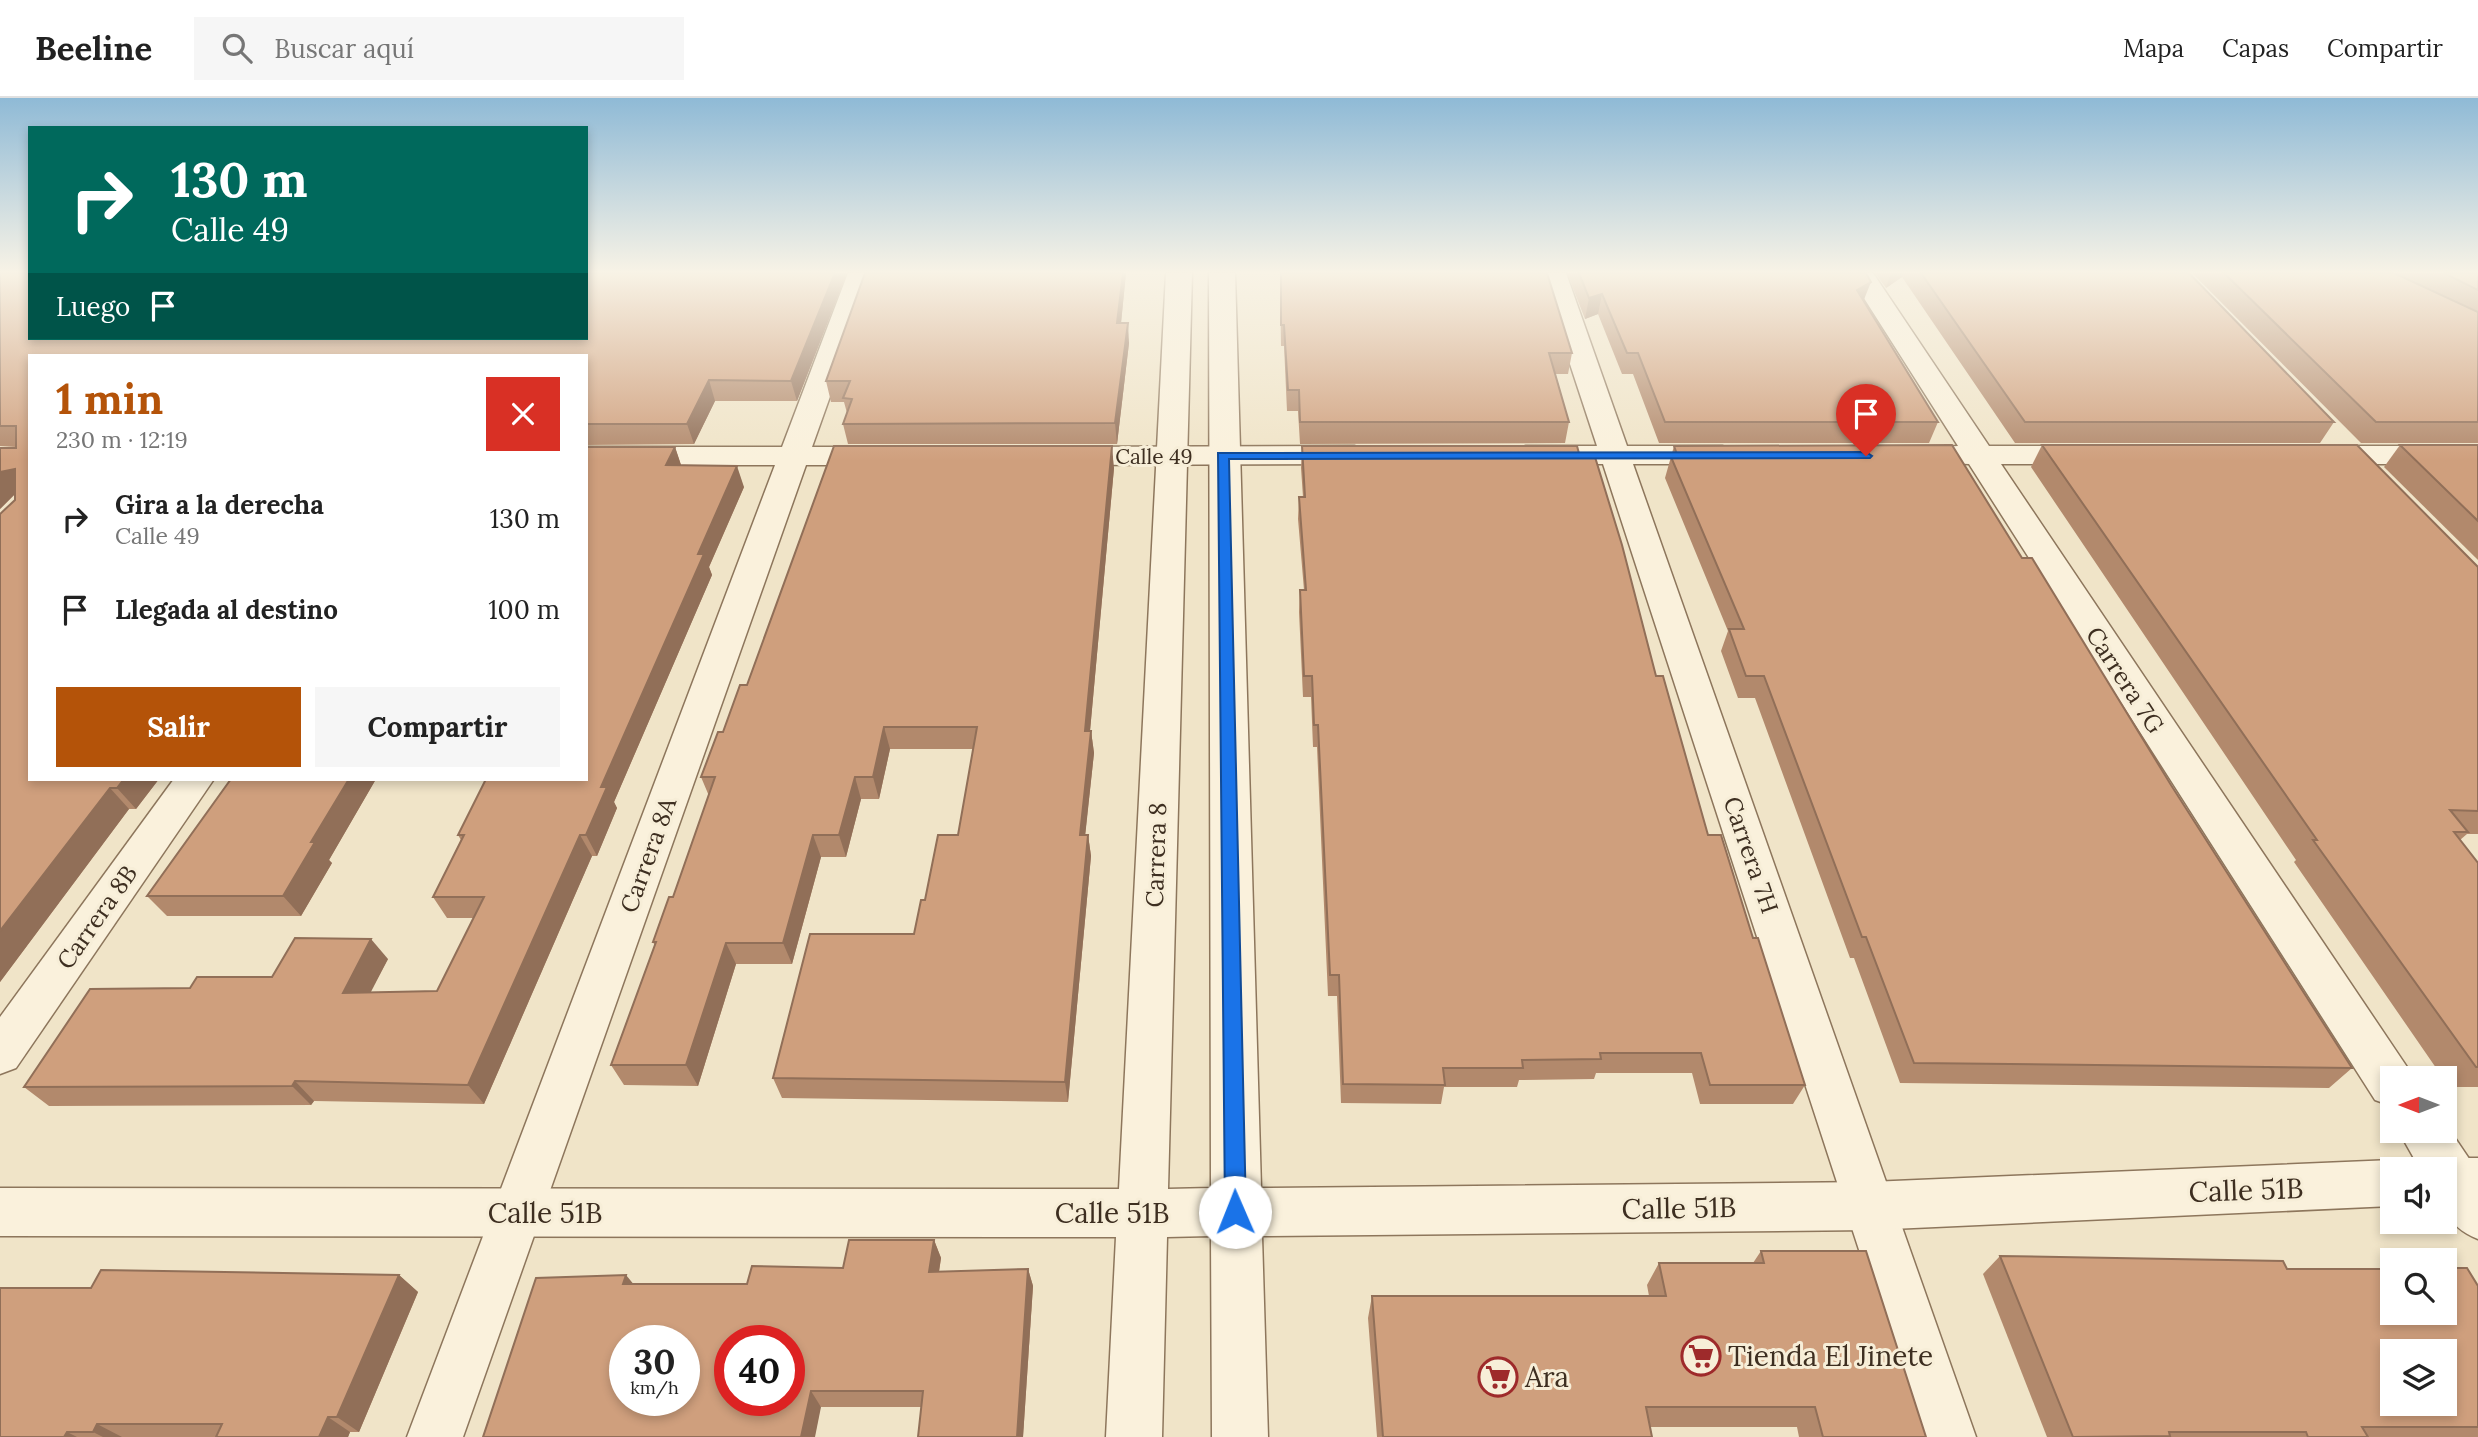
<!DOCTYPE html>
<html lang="es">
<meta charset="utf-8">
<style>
:root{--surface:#fff;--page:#f6f6f6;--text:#222;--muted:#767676;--line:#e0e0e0;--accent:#b45309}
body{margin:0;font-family:Lora,serif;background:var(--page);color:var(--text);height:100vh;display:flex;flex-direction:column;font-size:26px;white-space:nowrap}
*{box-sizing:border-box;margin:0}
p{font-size:23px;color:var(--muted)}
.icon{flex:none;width:38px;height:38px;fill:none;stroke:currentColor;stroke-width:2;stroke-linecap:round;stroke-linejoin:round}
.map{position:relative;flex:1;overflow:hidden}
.sheet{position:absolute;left:28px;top:256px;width:560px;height:427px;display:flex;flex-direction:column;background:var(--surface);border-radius:0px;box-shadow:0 4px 10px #0003}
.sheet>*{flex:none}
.hud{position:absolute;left:28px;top:28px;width:560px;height:214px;border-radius:0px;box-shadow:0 4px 10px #0003;background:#00695c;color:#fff;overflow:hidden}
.needle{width:46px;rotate:270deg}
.tools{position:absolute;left:2380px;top:968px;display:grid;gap:14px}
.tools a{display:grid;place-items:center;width:77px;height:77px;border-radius:0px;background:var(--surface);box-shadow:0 4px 10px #0003;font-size:35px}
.speed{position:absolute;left:609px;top:1227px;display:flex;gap:14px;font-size:35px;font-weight:700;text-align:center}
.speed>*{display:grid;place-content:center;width:91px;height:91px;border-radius:50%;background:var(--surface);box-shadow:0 4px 10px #0003;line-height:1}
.speed small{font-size:18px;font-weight:400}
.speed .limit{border:10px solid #d22;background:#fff;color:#111}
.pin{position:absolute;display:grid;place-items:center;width:60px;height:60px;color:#fff;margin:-72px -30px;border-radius:50% 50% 50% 0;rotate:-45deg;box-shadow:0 0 7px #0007}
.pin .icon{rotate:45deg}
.me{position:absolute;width:77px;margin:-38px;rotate:359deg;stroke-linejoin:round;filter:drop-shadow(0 0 5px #0008)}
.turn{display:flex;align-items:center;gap:24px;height:147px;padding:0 28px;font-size:32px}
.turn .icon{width:91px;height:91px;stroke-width:2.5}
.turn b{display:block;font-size:49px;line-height:60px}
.then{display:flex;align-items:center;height:66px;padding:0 28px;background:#0003;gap:14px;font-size:26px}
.round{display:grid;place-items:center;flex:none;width:74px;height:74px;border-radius:0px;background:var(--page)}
.overview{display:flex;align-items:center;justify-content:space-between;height:119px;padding:0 28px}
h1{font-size:42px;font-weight:700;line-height:52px;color:var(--accent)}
.button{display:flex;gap:14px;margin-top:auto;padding:14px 28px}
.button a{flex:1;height:80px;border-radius:0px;background:var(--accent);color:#fff;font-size:28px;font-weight:700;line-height:80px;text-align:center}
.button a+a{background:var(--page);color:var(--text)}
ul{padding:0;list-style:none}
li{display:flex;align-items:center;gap:21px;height:91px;padding:0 28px}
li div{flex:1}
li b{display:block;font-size:26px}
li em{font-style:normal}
header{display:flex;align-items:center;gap:42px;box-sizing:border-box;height:98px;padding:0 35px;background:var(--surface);border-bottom:2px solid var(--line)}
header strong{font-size:33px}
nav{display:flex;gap:38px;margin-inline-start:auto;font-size:24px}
.search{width:490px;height:63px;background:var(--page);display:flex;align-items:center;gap:18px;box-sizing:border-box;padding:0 24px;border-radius:0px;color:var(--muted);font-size:26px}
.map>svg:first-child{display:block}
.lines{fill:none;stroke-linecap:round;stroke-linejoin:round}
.minor-casing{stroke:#8d765c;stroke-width:3}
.tertiary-casing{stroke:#8d765c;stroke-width:3}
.minor{fill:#faf1dc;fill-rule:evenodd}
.tertiary{fill:#faf1dc;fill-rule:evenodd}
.wall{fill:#b2896c}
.shaded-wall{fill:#916f58}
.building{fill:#cf9f7d;stroke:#916f58;stroke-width:2;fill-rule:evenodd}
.route{fill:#1a73e8;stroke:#114b97;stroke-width:2}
.labels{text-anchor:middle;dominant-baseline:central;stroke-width:6;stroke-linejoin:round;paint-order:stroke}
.far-street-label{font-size:21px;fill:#3d2e20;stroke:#f7eed8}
.street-label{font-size:24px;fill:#3d2e20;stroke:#f7eed8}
.near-street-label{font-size:28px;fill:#3d2e20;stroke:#f7eed8}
.near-poi-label{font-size:28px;fill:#3d2e20;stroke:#f7eed8;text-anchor:start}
</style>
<header>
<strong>Beeline</strong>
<div class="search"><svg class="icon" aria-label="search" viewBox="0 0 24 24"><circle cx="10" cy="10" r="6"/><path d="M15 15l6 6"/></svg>Buscar aquí</div>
<nav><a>Mapa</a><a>Capas</a><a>Compartir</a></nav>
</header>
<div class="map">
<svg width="2478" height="1339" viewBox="0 0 2478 1339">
<rect width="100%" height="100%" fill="#f0e4c8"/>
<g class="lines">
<!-- minor casing -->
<g class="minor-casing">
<g id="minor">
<polygon points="848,175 874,175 812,349 882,349 893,352 897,358 893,364 882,367 806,367 463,1339 407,1339 775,367 586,367 586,349 782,349"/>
<polygon points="1540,175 1566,175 1627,348 1722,348 1733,351 1737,357 1733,363 1722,366 1633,366 1976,1339 1920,1339 1603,366 1526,366 1515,363 1511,357 1515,351 1526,348 1597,348"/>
<polygon points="1848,175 1873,175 1989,348 2089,348 2100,351 2104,357 2100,363 2089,366 2001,366 2409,972 2412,980 2392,980 2392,1008 2375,1002 1969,366 1897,363 1893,357 1897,351 1958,348"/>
<polygon points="1354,348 1365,351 1369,357 1365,363 1354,366 1061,367 1050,364 1046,358 1050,352 1061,349"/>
<polygon points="2314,348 2478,348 2478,366 2314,366 2303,363 2299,357 2303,351"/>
<polygon points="174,681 214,681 16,970 0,976 0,919"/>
<path d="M2445,1025L2478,1074V1141C2442,1127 2445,1105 2445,1071H2420L2398,1032H2445Z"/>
</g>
</g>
<!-- tertiary casing -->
<g class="tertiary-casing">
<g id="tertiary">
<polygon points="1166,175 1192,175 1168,1091 1211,1090 1209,175 1235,175 1261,1090 1870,1084 2392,1062 2411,1071 2392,1071 2392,1108 1870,1132 1262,1138 1268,1339 1212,1339 1211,1138 1167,1139 1162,1339 1106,1339 1116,1139 0,1138 0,1090 1119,1091"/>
<polygon points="2445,1060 2478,1060 2478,1106 2445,1106 2445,1071 2426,1071 2428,1067"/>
</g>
</g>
<!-- minor -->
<use href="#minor" class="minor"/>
<!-- tertiary -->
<use href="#tertiary" class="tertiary"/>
</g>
<!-- wall -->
<g class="wall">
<polygon points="0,175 30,240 586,240 586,175 847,175 797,303 715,303 694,346 586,347 586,257 30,257 159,681 136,711 129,711 0,884 15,396 0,411 16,349 0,348"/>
<polygon points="865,175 1126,175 1121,225 1129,245 1117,346 848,346 843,326 847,315 844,304 831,304 826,283"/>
<polygon points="1280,175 1547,175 1572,255 1568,276 1555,276 1569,324 1565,345 1300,346 1298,313 1287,313 1284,248 1281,248"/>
<polygon points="1567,175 1866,175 1864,203 1938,324 1929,345 1659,345 1633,276 1622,276 1598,216 1585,221"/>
<polygon points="1875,175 2189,175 2334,324 2320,345 2015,345 1902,179 1886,190"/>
<polygon points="2192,175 2478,175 2478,345 2361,345"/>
<polygon points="2042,347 2478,469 2478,736 2467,736 2460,742 2478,765 2478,989 2450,989 2445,982 2445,980 2443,980 2294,764 2296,762 2031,369"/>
<polygon points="2400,347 2478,347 2478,462 2384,369"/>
<polygon points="1302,348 1656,578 1708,737 1753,840 1805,987 1793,1006 1700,1006 1692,975 1596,975 1594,981 1519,982 1517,989 1444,989 1441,1006 1341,1005 1337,898 1328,898 1317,649 1313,649 1311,599 1303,599 1299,514 1300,492 1304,492 1298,421 1299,399 1303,399 1301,370"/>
<polygon points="1674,348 2022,460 2171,687 2352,970 2329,990 1900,985 1854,860 1850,860 1755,600 1738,600 1721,553 1728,533 1665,380"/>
<polygon points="675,349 681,367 744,389 709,469 712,477 614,704 617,710 597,758 592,758 484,1006 314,1003 311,1007 49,1008 24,989 190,890 272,879 388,861 370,894 437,893 474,820 447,820 433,799 461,742 458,737 485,684 483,681 586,681"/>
<polygon points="1114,370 1090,633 1091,633 1094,655 1085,737 1088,737 1091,758 1068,1004 782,1000 773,980 914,836 925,802 958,737 973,651 890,651 879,701 861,701 846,759 821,759 792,866 736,866 698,988 624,987 611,967 655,848 653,844 673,799 709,698 701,679 723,634 747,587"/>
<polygon points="231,681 376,681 329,762 332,765 301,818 167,818 147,798"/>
<polygon points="934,1142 941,1160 939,1174 1028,1171 1033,1188 1023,1339 918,1339 921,1309 821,1309 633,1186 747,1186 843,1170"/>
<polygon points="1761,1153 1926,1339 1799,1339 1797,1329 1650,1329 1652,1339 1377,1339 1368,1220 1372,1198 1649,1198 1647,1187 1659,1165 1753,1165"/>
<polygon points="2000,1158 2287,1171 2478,1188 2478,1339 2047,1339 1983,1176"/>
<polygon points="399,1177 418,1194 359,1334 350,1334 348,1339 0,1339 2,1190 91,1190"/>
</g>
<!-- shaded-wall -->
<g class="shaded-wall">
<polygon points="835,175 847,175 797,303 791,283"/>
<polygon points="1123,175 1126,175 1119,245 1117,225"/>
<polygon points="1891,175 1903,175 1902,179 1886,190"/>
<polygon points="1871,184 1863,204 1857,192"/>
<polygon points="1602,196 1598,216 1585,221 1589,200"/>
<polygon points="1128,225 1129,245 1117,346 1115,325"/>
<polygon points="709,282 715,303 694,346 687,326"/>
<polygon points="1112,348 1114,370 1088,655 1085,633"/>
<polygon points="675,349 682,370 666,367"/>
<polygon points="737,368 744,389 709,469 712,477 614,704 617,710 597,758 586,737 601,689 698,456"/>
<polygon points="15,371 17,394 0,411 0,374"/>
<polygon points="884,629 890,651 879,701 873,679"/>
<polygon points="1091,633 1094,655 1083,758 1080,737"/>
<polygon points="855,679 861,701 846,759 839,737"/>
<polygon points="124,681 159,681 136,711 117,690"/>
<polygon points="349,681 376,681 329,762 332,765 301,818 283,798 311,744"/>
<polygon points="110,690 129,711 0,884 0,833"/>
<polygon points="580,737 592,758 484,1006 468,987"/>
<polygon points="813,737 821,759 792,866 783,845"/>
<polygon points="1088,737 1091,758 1068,1004 1065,984"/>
<polygon points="371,841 388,861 360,915 343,895"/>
<polygon points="726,845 736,866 698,988 686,967"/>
<polygon points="295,983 314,1003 311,1007 292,988"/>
<polygon points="934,1142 941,1160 936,1192 929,1174"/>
<polygon points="1028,1171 1033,1188 1023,1339 1017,1339"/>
<polygon points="399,1177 418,1194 359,1334 337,1319"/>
<polygon points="626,1177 640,1194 623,1186"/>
<polygon points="811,1293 821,1309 815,1339 801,1339"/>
<polygon points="328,1319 350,1334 348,1339 319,1339"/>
<polygon points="97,1326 122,1339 103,1339 93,1334"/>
<polygon points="67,1334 77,1339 64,1339"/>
</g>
<!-- building -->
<g class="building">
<polygon points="0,175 30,175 30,240 586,240 586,175 835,175 791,283 709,282 687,326 586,326 586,257 30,257 30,681 124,681 117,690 110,690 0,833 0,416 15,402 15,371 0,374 0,350 16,350 16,328 0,328"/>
<polygon points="865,175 1123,175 1117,225 1128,225 1115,325 843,326 852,301 843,300 850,283 826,283"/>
<polygon points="1281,175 1547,175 1572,255 1549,255 1569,324 1300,324 1299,292 1288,292 1284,227 1281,227"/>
<polygon points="1579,175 1866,175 1871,184 1857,192 1938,324 1665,324 1638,255 1627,255 1602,196 1589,200"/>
<polygon points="1921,175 2189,175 2334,324 2025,324"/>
<polygon points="2224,175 2394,175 2478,214 2478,324 2376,324"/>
<polygon points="2444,175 2478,175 2478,192"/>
<polygon points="1952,347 2022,460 2032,460 2171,687 2352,970 1914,965 1866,839 1862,839 1764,578 1746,578 1729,531 1744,531 1671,359 1678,359 1674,348"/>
<polygon points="2042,347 2357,347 2478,469 2478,713 2450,712 2468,734 2454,734 2478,765 2478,969 2476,969 2313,742 2317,742"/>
<polygon points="2400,347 2478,347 2478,423"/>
<polygon points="834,348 1112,348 1085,633 1091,633 1080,737 1088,737 1065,984 773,980 810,836 914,836 921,802 925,802 938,737 958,737 977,629 884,629 873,679 855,679 839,737 813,737 783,845 726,845 686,967 611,967 656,844 653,844 669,799 673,799 715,679 701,679 718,634 723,634 740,587 747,587"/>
<polygon points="1302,348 1577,348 1580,359 1595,359 1622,447 1656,578 1663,578 1708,737 1721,737 1753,840 1758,840 1805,987 1710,987 1701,955 1600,955 1601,961 1522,962 1523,970 1443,970 1445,987 1343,986 1339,877 1330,877 1318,627 1314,627 1312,578 1304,578 1300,492 1306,492 1299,399 1305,399"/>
<polygon points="586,349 675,349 666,367 737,368 698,456 704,456 601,689 607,689 586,737 580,737 468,987 295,983 292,988 24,989 90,891 190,890 197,879 272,879 295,840 371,841 343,895 437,893 484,799 433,799 464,737 458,737 486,681 586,681"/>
<polygon points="231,681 349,681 311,744 315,744 283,798 147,798"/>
<path d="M849,1142H934L929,1174L1028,1171L1017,1339H918L923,1293H811L801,1339H483L536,1180L626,1177L623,1186H747L752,1168L843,1170ZM625,1242H684V1302H625ZM730,1242H789V1302H730Z"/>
<polygon points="1761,1153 1866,1153 1926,1339 1823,1339 1815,1309 1646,1309 1652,1339 1383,1339 1372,1198 1666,1198 1659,1165 1764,1165"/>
<path d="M2000,1158L2283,1163L2287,1171H2392V1214H2445V1170H2467L2478,1188V1329H2362L2368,1339H2308L2306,1334H2169L2170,1338L2073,1339ZM2392,1253H2445V1306H2392Z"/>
<polygon points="101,1172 399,1177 337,1319 328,1319 319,1339 216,1339 222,1326 97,1326 93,1334 67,1334 64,1339 0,1339 0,1190 91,1190"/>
</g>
<!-- sky -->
<linearGradient id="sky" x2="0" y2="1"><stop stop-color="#8fbad6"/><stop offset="0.48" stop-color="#f8f3e6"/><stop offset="1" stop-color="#f8f3e6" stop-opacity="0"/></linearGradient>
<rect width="2478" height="363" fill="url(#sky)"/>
<!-- route -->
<polygon class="route" points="1866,354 1872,358 1870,360 1229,361 1246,1114 1243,1121 1235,1124 1228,1121 1225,1114 1218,355"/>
<!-- icons -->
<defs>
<g id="supermarket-ring" transform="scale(2.0125)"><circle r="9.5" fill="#f7eed8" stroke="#9e2a2b" stroke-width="1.5"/><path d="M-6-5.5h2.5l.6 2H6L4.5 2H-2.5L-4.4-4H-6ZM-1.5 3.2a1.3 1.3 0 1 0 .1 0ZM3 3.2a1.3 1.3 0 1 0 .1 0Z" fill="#9e2a2b"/></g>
</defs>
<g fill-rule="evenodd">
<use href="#supermarket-ring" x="1701" y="1258"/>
<use href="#supermarket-ring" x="1498" y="1279"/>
</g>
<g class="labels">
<!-- far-street labels -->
<g class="far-street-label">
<text x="1154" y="358">Calle 49</text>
</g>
<!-- street labels -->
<g class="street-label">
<text transform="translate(2125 582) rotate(57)">Carrera 7G</text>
<text transform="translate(648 757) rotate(-70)">Carrera 8A</text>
<text transform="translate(1156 757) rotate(-88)">Carrera 8</text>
<text transform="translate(1751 757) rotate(71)">Carrera 7H</text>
<text transform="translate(97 819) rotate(-55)">Carrera 8B</text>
</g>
<!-- near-street labels -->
<g class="near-street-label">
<text transform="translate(2246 1092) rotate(-2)">Calle 51B</text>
<text transform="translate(1679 1110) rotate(-1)">Calle 51B</text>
<text x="545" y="1115">Calle 51B</text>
<text x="1112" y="1115">Calle 51B</text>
</g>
<!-- near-poi labels -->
<g class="near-poi-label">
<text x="1728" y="1258">Tienda El Jinete</text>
<text x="1525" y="1279">Ara</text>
</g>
</g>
</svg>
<div class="tools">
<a><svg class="needle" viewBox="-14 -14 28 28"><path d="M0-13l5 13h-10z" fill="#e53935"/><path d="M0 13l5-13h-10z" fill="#767676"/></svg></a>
<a><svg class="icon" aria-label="sound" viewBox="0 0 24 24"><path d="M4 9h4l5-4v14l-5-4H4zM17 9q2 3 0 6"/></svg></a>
<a><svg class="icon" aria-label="search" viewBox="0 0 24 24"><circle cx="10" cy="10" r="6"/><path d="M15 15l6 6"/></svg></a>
<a><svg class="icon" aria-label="layers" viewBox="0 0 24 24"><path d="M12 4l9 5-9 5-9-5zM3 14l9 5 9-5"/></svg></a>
</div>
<div class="speed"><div>30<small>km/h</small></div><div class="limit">40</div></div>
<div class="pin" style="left:1866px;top:358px;background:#d93025"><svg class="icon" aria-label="arrive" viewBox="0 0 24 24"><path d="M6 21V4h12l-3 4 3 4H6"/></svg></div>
<svg class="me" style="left:1235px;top:1114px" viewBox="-20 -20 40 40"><circle r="19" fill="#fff"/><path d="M0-13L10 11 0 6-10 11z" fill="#1a73e8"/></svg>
<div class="hud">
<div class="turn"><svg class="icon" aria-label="right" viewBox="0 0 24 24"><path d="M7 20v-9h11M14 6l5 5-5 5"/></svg><div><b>130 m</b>Calle 49</div></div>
<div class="then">Luego<svg class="icon" aria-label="arrive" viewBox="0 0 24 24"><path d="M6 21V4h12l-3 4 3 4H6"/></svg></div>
</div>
<section class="sheet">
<div class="overview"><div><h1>1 min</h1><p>230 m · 12:19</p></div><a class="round" style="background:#d93025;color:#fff"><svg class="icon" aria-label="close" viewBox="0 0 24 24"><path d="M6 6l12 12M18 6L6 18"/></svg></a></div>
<ul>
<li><svg class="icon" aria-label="right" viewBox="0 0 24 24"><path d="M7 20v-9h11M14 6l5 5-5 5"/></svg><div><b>Gira a la derecha</b><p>Calle 49</p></div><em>130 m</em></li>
<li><svg class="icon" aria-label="arrive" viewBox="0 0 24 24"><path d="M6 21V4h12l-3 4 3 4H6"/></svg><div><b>Llegada al destino</b></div><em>100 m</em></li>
</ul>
<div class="button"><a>Salir</a><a>Compartir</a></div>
</section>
</div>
